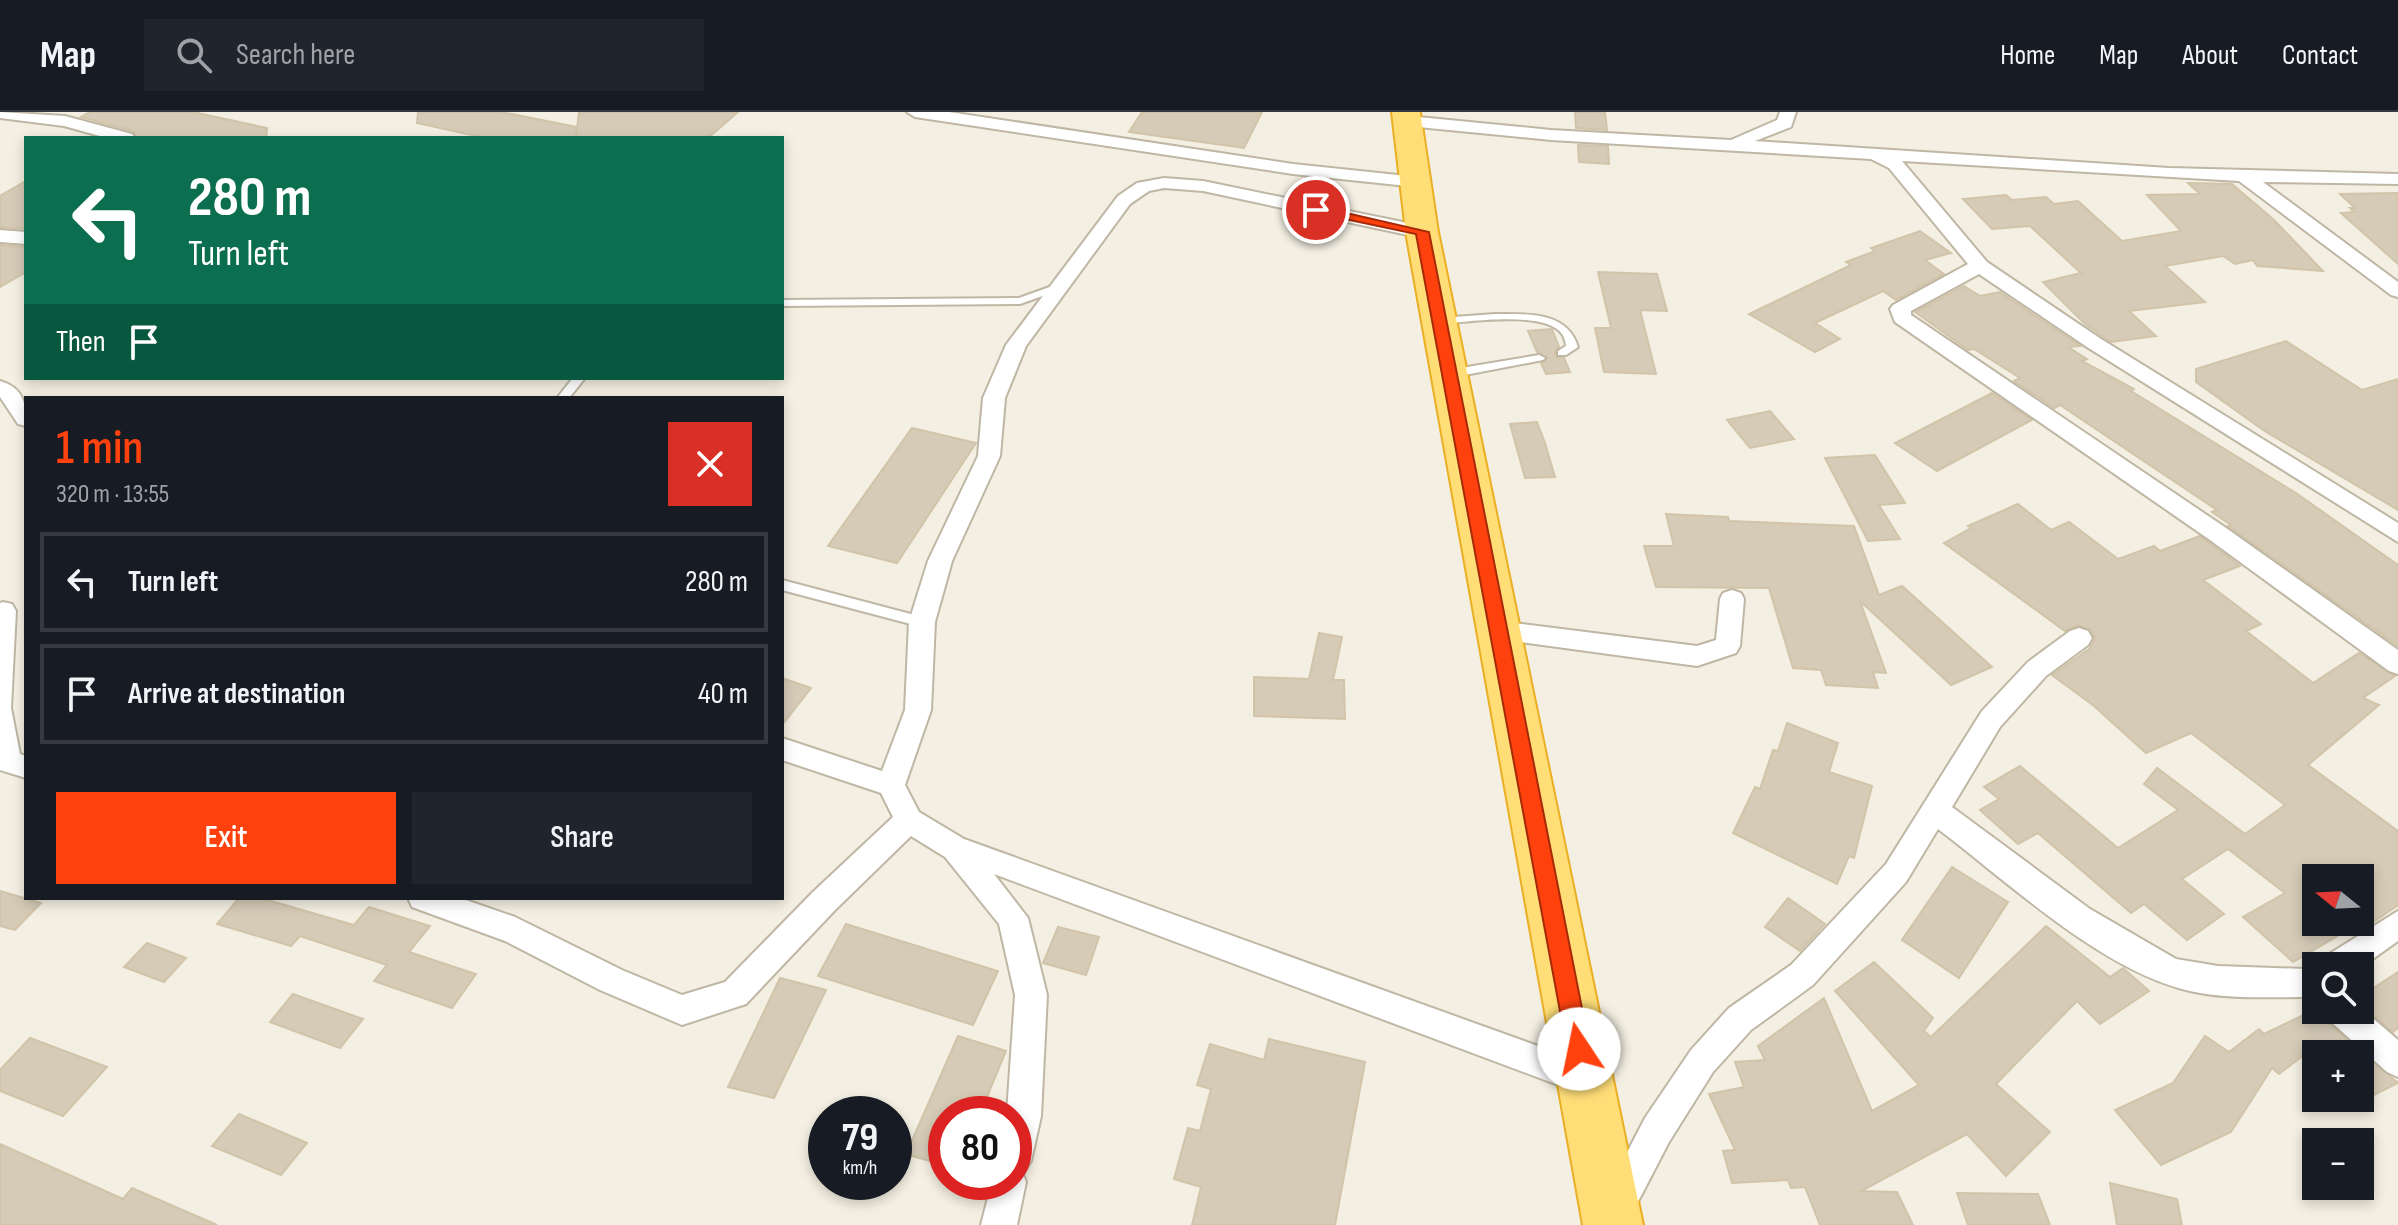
<!DOCTYPE html>
<meta charset="utf-8">
<style>
:root{--surface:#171b24;--page:#20242c;--text:#f1f3f6;--muted:#9ea1a6;--line:#363941;--accent:#ff410d}
body{margin:0;font-family:"Sofia Sans Condensed",sans-serif;background:var(--page);color:var(--text);height:100vh;display:flex;flex-direction:column;font-size:30px;white-space:nowrap}
*{box-sizing:border-box;margin:0}
p{font-size:26px;color:var(--muted)}
.icon{flex:none;width:44px;height:44px;fill:none;stroke:currentColor;stroke-width:2;stroke-linecap:round;stroke-linejoin:round}
.map{position:relative;flex:1;overflow:hidden}
.details{position:absolute;left:24px;top:284px;width:760px;height:504px;display:flex;flex-direction:column;background:var(--surface);border-radius:0px;box-shadow:0 4px 12px #0003}
.details>*{flex:none}
.hud{position:absolute;left:24px;top:24px;width:760px;height:244px;border-radius:0px;box-shadow:0 4px 12px #0003;background:#0b6e4f;color:#fff;overflow:hidden}
.needle{width:52px;rotate:288deg}
.controls{position:absolute;left:2302px;top:752px;display:grid;gap:16px}
.controls a{display:grid;place-items:center;width:72px;height:72px;border-radius:0px;background:var(--surface);box-shadow:0 4px 12px #0003;font-size:40px}
.speed{position:absolute;left:808px;top:984px;display:flex;gap:16px;font-size:40px;font-weight:700;text-align:center}
.speed>*{display:grid;place-content:center;width:104px;height:104px;border-radius:50%;background:var(--surface);box-shadow:0 4px 12px #0003;line-height:1}
.speed small{font-size:20px;font-weight:400}
.speed .limit{border:12px solid #d22;background:#fff;color:#111}
.pin{position:absolute;display:grid;place-items:center;width:68px;height:68px;color:#fff;margin:-34px;border:4px solid #fff;border-radius:50%;box-shadow:0 2px 8px #0007}
.me{position:absolute;width:88px;margin:-44px;rotate:349deg;stroke-linejoin:round;filter:drop-shadow(0 0 6px #0008)}
.turn{display:flex;align-items:center;gap:28px;height:168px;padding:0 32px;font-size:36px}
.turn .icon{width:104px;height:104px;stroke-width:2.5}
.turn b{display:block;font-size:56px;line-height:68px}
.then{display:flex;align-items:center;height:76px;padding:0 32px;background:#0003;gap:16px;font-size:30px}
.round{display:grid;place-items:center;flex:none;width:84px;height:84px;border-radius:0px;background:var(--page)}
.head{display:flex;align-items:center;justify-content:space-between;height:136px;padding:0 32px}
h1{font-size:48px;font-weight:600;line-height:60px;color:var(--accent)}
.cta{display:flex;gap:16px;margin-top:auto;padding:16px 32px}
.cta a{flex:1;height:92px;border-radius:0px;background:var(--accent);color:#fff;font-size:32px;font-weight:600;line-height:92px;text-align:center}
.cta a+a{background:var(--page);color:var(--text)}
ul{padding:0;list-style:none}
li{display:flex;align-items:center;gap:24px;height:100px;margin:0 16px 12px;padding:0 16px;border:4px solid var(--line);border-radius:0px}
li div{flex:1}
li b{display:block;font-size:30px}
li em{font-style:normal}
header{display:flex;align-items:center;gap:48px;box-sizing:border-box;height:112px;padding:0 40px;background:var(--surface);border-bottom:2px solid var(--line)}
header strong{font-size:38px}
nav{display:flex;gap:44px;margin-inline-start:auto;font-size:28px}
.search{width:560px;height:72px;background:var(--page);display:flex;align-items:center;gap:20px;box-sizing:border-box;padding:0 28px;border-radius:0px;color:var(--muted);font-size:30px}
.map>svg:first-child{display:block}
.building{fill:#d5cbb7;stroke:#d1c4a9;stroke-width:2;fill-rule:evenodd}
.lines{fill:none;stroke-linecap:round;stroke-linejoin:round}
.service-casing{stroke:#bfb7a4;stroke-width:4}
.minor-casing{stroke:#bfb7a4;stroke-width:4}
.trunk-casing{stroke:#ebae24;stroke-width:4}
.service{fill:#fff;fill-rule:evenodd}
.minor{fill:#fff;fill-rule:evenodd}
.trunk{fill:#ffde78;fill-rule:evenodd}
.route{fill:#ff410d;stroke:#a62a08;stroke-width:2}
</style>
<header>
<strong>Map</strong>
<div class="search"><svg class="icon" aria-label="search" viewBox="0 0 24 24"><circle cx="10" cy="10" r="6"/><path d="M15 15l6 6"/></svg>Search here</div>
<nav><a>Home</a><a>Map</a><a>About</a><a>Contact</a></nav>
</header>
<div class="map">
<svg width="2398" height="1113" viewBox="0 0 2398 1113">
<rect width="100%" height="100%" fill="#f3efe2"/>
<!-- building -->
<g class="building">
<polygon points="90,0 193,0 267,16 266,26 138,26 133,19 81,5"/>
<polygon points="418,0 501,0 577,15 576,26 485,26 417,11"/>
<polygon points="579,0 738,0 708,26 576,26"/>
<polygon points="1142,0 1262,0 1244,36 1129,20"/>
<polygon points="1575,0 1605,0 1607,18 1576,16"/>
<polygon points="1578,33 1608,34 1609,52 1579,50"/>
<polygon points="26,69 26,117 0,115 0,84"/>
<polygon points="2188,71 2232,72 2274,108 2323,159 2257,154 2253,148 2235,152 2223,144 2165,154 2205,190 2129,199 2156,224 2111,230 2085,212 2043,170 2081,161 2030,114 1992,117 1963,87 2006,83 2012,88 2046,85 2054,92 2078,89 2122,129 2181,119 2147,83 2200,82"/>
<polygon points="2398,81 2398,152 2341,101 2354,100 2350,96 2355,96 2340,82"/>
<polygon points="1920,119 1951,141 1925,148 1944,162 1896,188 1883,179 1815,211 1840,227 1815,240 1749,202 1851,153 1846,150 1875,139 1871,136"/>
<polygon points="0,133 26,135 26,160 0,175"/>
<polygon points="1598,160 1657,162 1667,199 1640,198 1656,262 1604,260 1595,216 1611,216"/>
<polygon points="1964,174 1980,184 2000,180 2080,234 2068,235 2087,247 2082,249 2134,277 2131,279 2296,381 2398,453 2398,534 2228,414 2231,413 2212,400 2217,398 2060,293 2054,296 2014,269 2020,266 1974,237 1968,238 1915,200"/>
<polygon points="1552,217 1559,235 1555,239 1556,245 1564,246 1570,260 1546,262 1541,251 1548,246 1537,240 1528,219"/>
<polygon points="2286,229 2362,278 2398,267 2398,398 2263,318 2196,270 2196,257"/>
<polygon points="1992,281 2032,308 1937,359 1895,331"/>
<polygon points="1770,299 1794,327 1750,336 1727,308"/>
<polygon points="1537,310 1545,331 1555,365 1525,366 1510,312"/>
<polygon points="912,316 976,331 897,451 828,434"/>
<polygon points="1875,343 1905,391 1879,393 1900,427 1868,429 1825,346"/>
<path d="M2018,392L2051,418L2069,410L2118,447L2154,434L2160,439L2200,424L2240,454L2203,468L2261,512L2246,519L2313,571L2359,541L2395,564L2363,586L2379,593L2308,653L2398,719V793L2360,819V811L2293,850L2243,805L2285,781L2228,737L2182,767L2224,802L2187,828L2144,792L2131,801L2038,721L2018,732L1980,698L1999,687L1984,675L2020,654L2118,736L2178,698L2144,672L2157,656L2245,722L2285,693L2191,621L2146,641L2094,594L2052,563L2089,537L2095,527L2091,518L2078,513L2065,519L1944,431L1971,416L1968,414ZM2316,766H2360V810H2316Z"/>
<polygon points="1666,402 1728,405 1729,409 1854,414 1879,483 1902,474 1992,555 1951,573 1860,489 1886,561 1873,560 1878,576 1826,573 1821,558 1793,556 1769,476 1656,475 1644,434 1674,434"/>
<polygon points="1319,521 1342,525 1333,568 1344,568 1345,607 1254,604 1254,565 1309,567"/>
<polygon points="782,566 811,576 782,613"/>
<polygon points="1787,611 1838,631 1829,660 1872,674 1854,746 1849,744 1837,772 1733,721 1755,675 1760,677 1773,638 1778,639"/>
<polygon points="1952,755 2008,790 1959,866 1902,828"/>
<polygon points="0,779 41,791 15,818 0,814"/>
<polygon points="239,786 261,786 354,813 369,795 430,814 409,840 476,862 452,896 374,869 387,853 300,824 291,834 217,812"/>
<polygon points="1788,786 1825,812 1800,839 1765,815"/>
<polygon points="846,812 998,859 973,913 818,864"/>
<polygon points="2046,814 2110,865 2123,856 2149,879 2100,912 2077,889 1996,972 2050,1020 2006,1064 1967,1022 1861,1079 1897,1080 1913,1113 1820,1113 1805,1075 1791,1076 1788,1068 1732,1071 1723,1039 1735,1038 1709,982 1744,975 1735,950 1765,948 1758,934 1824,886 1872,999 1919,973 1835,879 1874,850 1933,906 1924,919 1931,925"/>
<polygon points="1058,815 1099,825 1086,863 1043,851"/>
<polygon points="147,831 186,846 164,870 124,855"/>
<polygon points="2398,860 2398,916 2393,920 2360,892 2360,885"/>
<polygon points="780,866 826,878 774,986 728,975"/>
<polygon points="293,882 363,907 340,936 270,910"/>
<polygon points="2316,897 2321,898 2327,910 2398,971 2360,990 2360,942 2305,942 2279,962 2272,956 2231,1020 2161,1053 2115,998 2173,971 2205,924 2229,940 2259,917 2264,922"/>
<polygon points="958,924 1006,939 980,1002 946,1002 946,1054 906,1042"/>
<polygon points="30,926 107,955 63,1004 0,979 0,958"/>
<polygon points="1269,927 1365,950 1335,1113 1192,1113 1201,1075 1174,1067 1188,1016 1200,1019 1211,977 1197,973 1210,932 1264,948"/>
<polygon points="239,1002 307,1031 281,1063 212,1034"/>
<polygon points="0,1032 123,1087 132,1076 217,1113 0,1113"/>
<polygon points="2110,1071 2177,1087 2182,1113 2117,1113"/>
<polygon points="1957,1081 2038,1082 2050,1113 1968,1113"/>
</g>
<g class="lines">
<!-- service casing -->
<g class="service-casing">
<g id="service">
<polygon points="1058,172 1062,173 1062,177 1020,192 782,194 782,188 1019,186"/>
<path d="M1495,202C1527,202 1567,199 1578,235L1566,243H1558V239L1566,234C1566,232 1564,224 1562,222C1545,198 1467,210 1440,212L1435,209L1440,206Z"/>
<polygon points="1539,243 1545,246 1543,248 1449,266 1443,262 1449,258"/>
<polygon points="573,266 585,266 569,286 557,286"/>
<polygon points="782,468 922,505 929,510 922,515 782,478"/>
</g>
</g>
<!-- minor casing -->
<g class="minor-casing">
<g id="minor">
<polygon points="0,0 65,4 132,22 135,26 107,26 64,14 0,6"/>
<polygon points="907,0 949,0 1293,52 1417,65 1426,70 1417,75 1293,62 915,5"/>
<polygon points="1780,0 1796,0 1791,15 1755,29 2169,56 2398,62 2398,72 2263,70 2398,170 2398,185 2391,183 2239,69 1902,49 1987,150 2101,227 2398,411 2398,430 2087,235 1979,162 1911,199 1911,203 2226,416 2398,538 2398,562 2389,559 2210,428 1895,210 1890,197 1893,193 1968,152 1889,56 1871,47 1551,28 1408,14 1400,9 1408,4 1551,18 1731,28 1777,8"/>
<polygon points="1164,66 1203,69 1422,114 1431,120 1422,126 1203,79 1164,76 1149,79 1130,92 1026,234 1005,286 1000,344 952,449 935,510 931,598 905,673 919,700 964,727 1585,951 1597,956 1601,967 1597,978 1585,983 994,762 1028,806 1047,883 1041,1004 1031,1049 1023,1062 1026,1070 1017,1113 981,1113 992,1070 1014,1070 1014,1002 1007,1002 1015,883 999,812 945,745 911,724 835,798 746,892 682,913 600,878 505,829 412,795 408,786 460,786 515,805 622,858 682,883 725,870 813,780 893,705 881,681 782,648 782,626 882,659 905,598 909,510 928,449 978,344 983,286 1006,233 1118,84 1137,71"/>
<polygon points="0,118 26,120 26,132 0,130"/>
<path d="M0,269C24,276 26,292 26,314L18,312L0,285Z"/>
<polygon points="1732,478 1741,481 1744,487 1740,534 1736,541 1697,554 1498,527 1489,525 1485,518 1489,511 1498,509 1697,534 1716,528 1720,487 1723,481"/>
<polygon points="3,490 12,492 16,499 11,596 20,642 26,644 26,666 0,658 0,491"/>
<path d="M2079,516L2088,519L2092,526L2088,533L2046,564L2000,615L1952,695L2090,797L2176,847L2218,854L2306,857L2316,853L2319,854H2316V883L2309,885C2267,885 2222,888 2182,877C2097,854 2008,770 1938,717L1906,770L1813,873L1751,918L1713,960L1669,1030L1629,1107L1617,1112L1605,1107L1600,1095L1605,1083L1645,1006L1691,938L1729,896L1791,853L1886,752L1982,599L2028,550L2070,519Z"/>
<polygon points="2398,799 2398,829 2360,856 2322,854 2326,844"/>
<polygon points="2360,895 2398,928 2398,965 2387,960 2329,908 2324,898 2360,898"/>
</g>
</g>
<!-- trunk casing -->
<g class="trunk-casing">
<polygon id="trunk" points="1392,0 1420,0 1438,120 1643,1113 1583,1113 1406,120"/>
</g>
<!-- service -->
<use href="#service" class="service"/>
<!-- minor -->
<use href="#minor" class="minor"/>
<!-- trunk -->
<use href="#trunk" class="trunk"/>
</g>
<!-- route -->
<polygon class="route" points="1316,94 1429,120 1590,937 1587,945 1579,948 1571,945 1567,937 1416,122 1312,100 1310,98"/>
</svg>
<div class="controls">
<a><svg class="needle" viewBox="-14 -14 28 28"><path d="M0-13l5 13h-10z" fill="#e53935"/><path d="M0 13l5-13h-10z" fill="#9ea1a6"/></svg></a>
<a><svg class="icon" aria-label="search" viewBox="0 0 24 24"><circle cx="10" cy="10" r="6"/><path d="M15 15l6 6"/></svg></a>
<a>+</a>
<a>−</a>
</div>
<div class="speed"><div>79<small>km/h</small></div><div class="limit">80</div></div>
<div class="pin" style="left:1316px;top:98px;background:#d93025"><svg class="icon" aria-label="arrive" viewBox="0 0 24 24"><path d="M6 21V4h12l-3 4 3 4H6"/></svg></div>
<svg class="me" style="left:1579px;top:937px" viewBox="-20 -20 40 40"><circle r="19" fill="#fff"/><path d="M0-13L10 11 0 6-10 11z" fill="#ff410d"/></svg>
<div class="hud">
<div class="turn"><svg class="icon" aria-label="left" viewBox="0 0 24 24"><path d="M17 20v-9H6M10 6l-5 5 5 5"/></svg><div><b>280 m</b>Turn left</div></div>
<div class="then">Then<svg class="icon" aria-label="arrive" viewBox="0 0 24 24"><path d="M6 21V4h12l-3 4 3 4H6"/></svg></div>
</div>
<section class="details">
<div class="head"><div><h1>1 min</h1><p>320 m · 13:55</p></div><a class="round" style="background:#d93025;color:#fff"><svg class="icon" aria-label="close" viewBox="0 0 24 24"><path d="M6 6l12 12M18 6L6 18"/></svg></a></div>
<ul>
<li><svg class="icon" aria-label="left" viewBox="0 0 24 24"><path d="M17 20v-9H6M10 6l-5 5 5 5"/></svg><div><b>Turn left</b></div><em>280 m</em></li>
<li><svg class="icon" aria-label="arrive" viewBox="0 0 24 24"><path d="M6 21V4h12l-3 4 3 4H6"/></svg><div><b>Arrive at destination</b></div><em>40 m</em></li>
</ul>
<div class="cta"><a>Exit</a><a>Share</a></div>
</section>
</div>
